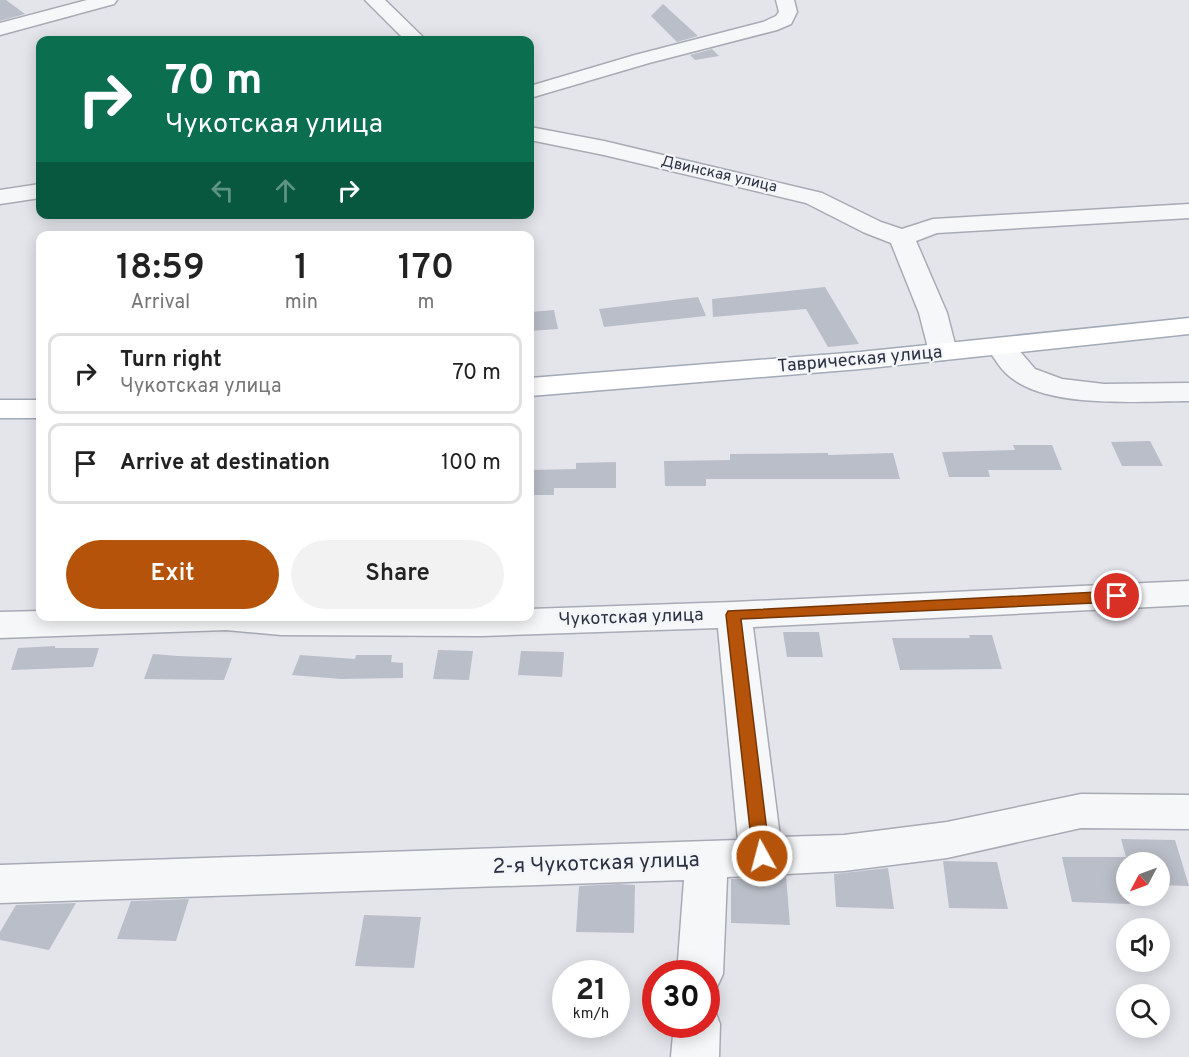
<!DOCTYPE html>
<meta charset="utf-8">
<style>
:root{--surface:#fff;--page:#f2f2f2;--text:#222;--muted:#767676;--line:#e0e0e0;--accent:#b45309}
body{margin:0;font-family:Overpass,sans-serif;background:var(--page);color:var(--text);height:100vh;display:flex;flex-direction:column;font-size:22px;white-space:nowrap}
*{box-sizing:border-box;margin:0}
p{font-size:20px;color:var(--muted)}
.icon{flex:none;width:33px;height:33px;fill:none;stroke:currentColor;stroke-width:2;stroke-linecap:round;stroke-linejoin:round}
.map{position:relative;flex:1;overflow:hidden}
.sheet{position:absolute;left:36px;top:231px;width:498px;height:390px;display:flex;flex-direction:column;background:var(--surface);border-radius:12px;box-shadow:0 3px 15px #0003}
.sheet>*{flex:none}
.guide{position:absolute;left:36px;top:36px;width:498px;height:183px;border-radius:12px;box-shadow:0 3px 15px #0003;background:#0b6e4f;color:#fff;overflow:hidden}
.needle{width:39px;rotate:229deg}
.controls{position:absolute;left:1116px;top:852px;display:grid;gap:12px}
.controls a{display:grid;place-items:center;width:54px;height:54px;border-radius:50%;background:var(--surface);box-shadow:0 3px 15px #0003;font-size:30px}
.speed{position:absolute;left:552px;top:960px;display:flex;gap:12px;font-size:30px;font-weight:700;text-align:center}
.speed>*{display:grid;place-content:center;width:78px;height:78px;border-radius:50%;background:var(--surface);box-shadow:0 3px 15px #0003;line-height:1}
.speed small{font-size:15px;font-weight:400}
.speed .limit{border:9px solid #d22;background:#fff;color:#111}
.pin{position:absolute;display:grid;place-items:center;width:51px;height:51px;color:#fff;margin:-26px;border:3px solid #fff;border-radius:50%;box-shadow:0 2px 6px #0007}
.me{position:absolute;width:66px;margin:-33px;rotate:353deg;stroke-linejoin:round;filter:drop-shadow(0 0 4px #0008)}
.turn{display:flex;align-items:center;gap:21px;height:126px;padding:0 30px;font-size:27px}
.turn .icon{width:78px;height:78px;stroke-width:2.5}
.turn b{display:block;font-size:42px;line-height:51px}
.lanes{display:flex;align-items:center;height:57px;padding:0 30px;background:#0003;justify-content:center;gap:30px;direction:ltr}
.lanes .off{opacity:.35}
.eta{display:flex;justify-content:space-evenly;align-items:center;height:102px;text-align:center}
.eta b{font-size:36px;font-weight:600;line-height:42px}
.action{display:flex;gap:12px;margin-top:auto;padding:12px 30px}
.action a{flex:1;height:69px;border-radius:36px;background:var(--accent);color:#fff;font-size:24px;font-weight:600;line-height:69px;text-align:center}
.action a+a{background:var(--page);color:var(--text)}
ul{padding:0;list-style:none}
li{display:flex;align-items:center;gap:18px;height:81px;margin:0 12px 9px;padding:0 18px;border:3px solid var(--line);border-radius:12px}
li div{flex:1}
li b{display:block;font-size:22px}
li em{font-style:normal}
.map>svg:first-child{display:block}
.building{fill:#babec8}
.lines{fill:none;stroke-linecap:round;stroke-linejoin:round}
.minor-casing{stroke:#a8abb5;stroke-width:3}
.major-casing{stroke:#a2a9b7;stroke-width:3}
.minor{fill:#f6f7f9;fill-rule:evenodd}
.major{fill:#fff;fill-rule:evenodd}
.route{fill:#b45309;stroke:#753606;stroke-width:1.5}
.labels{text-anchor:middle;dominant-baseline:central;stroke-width:4.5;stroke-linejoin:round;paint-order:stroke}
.far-street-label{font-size:15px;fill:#2b3143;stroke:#f3f5f8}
.street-label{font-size:18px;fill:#2b3143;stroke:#f3f5f8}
.near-street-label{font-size:21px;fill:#2b3143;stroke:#f3f5f8}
</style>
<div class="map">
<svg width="1189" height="1057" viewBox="0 0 1189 1057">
<rect width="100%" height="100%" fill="#e3e5eb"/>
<!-- building -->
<g class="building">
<polygon points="0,0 6,0 25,14 0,21"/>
<polygon points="663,4 698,36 677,42 651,16"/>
<polygon points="712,49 719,56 695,60 690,55"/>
<polygon points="825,287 859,344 828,347 806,309 713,317 712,299"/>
<polygon points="698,297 706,316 604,327 599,309"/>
<polygon points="554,310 558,329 530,331 530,312"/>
<polygon points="1150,441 1163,466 1122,466 1111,442"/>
<polygon points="1013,445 1052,445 1062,470 988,470 990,477 949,477 942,452 1015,450"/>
<polygon points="828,453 828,455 893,453 900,479 706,479 706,486 665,486 664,461 730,460 730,454"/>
<polygon points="616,462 616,488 554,488 554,495 530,495 530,470 576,469 576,463"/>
<polygon points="783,632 819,632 823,657 787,657"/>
<polygon points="969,635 992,635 1002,669 900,670 892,638 970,638"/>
<polygon points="55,646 55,648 99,648 93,667 11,670 18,648"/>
<polygon points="438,650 473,651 469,680 433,679"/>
<polygon points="521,651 564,652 562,677 518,675"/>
<polygon points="153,654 178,656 232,658 224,680 144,679"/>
<polygon points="300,655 355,659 356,655 392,655 391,662 403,663 403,678 341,679 292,675"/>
<polygon points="1121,839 1175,840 1189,886 1160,885 1160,862 1126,862 1126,884 1124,884 1130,904 1072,902 1062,857 1126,857"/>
<polygon points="943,861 997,862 1008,909 949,908"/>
<polygon points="888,868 894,909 836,907 834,874"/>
<polygon points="786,876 790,925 731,923 731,879"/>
<polygon points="618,884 635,885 634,933 576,932 579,886"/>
<polygon points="189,899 176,941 117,939 131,901"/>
<polygon points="76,903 49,950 0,940 0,932 16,905"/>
<polygon points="364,915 421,917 414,968 355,966"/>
</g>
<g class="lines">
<!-- minor casing -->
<g class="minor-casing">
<g id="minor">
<polygon points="87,0 117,0 114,4 0,35 0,23"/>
<polygon points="365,0 385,0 426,40 405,40"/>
<polygon points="776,0 794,0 797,12 791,24 777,30 649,63 530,98 530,86 635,55 763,22 776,16 779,12"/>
<polygon points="530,127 604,141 822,193 881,222 902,229 933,219 1189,204 1189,218 937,233 916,241 947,313 957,352 953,358 943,360 933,358 929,352 919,313 891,243 863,232 806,203 604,155 530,140"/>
<polygon points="40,184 40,198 0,204 0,190"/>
<path d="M1001,339L1011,341L1035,369L1062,379L1104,384L1189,383V401C1141,401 1053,409 1013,379C1002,372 994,358 987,347L991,341Z"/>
<polygon points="1189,581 1189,605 753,627 780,837 844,835 947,822 1081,794 1189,795 1189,829 1081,828 947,858 844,871 727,877 723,974 716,989 706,992 706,974 677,974 684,880 0,903 0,865 738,840 718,628 482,636 281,635 226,630 0,638 0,612 40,611 40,616 530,616 530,609 734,602"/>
<polygon points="706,1006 714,1008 720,1024 719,1057 671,1057 674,1024 706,1024"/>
</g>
</g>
<!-- major casing -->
<g class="major-casing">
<g id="major">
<polygon points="1189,318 1189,334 860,369 530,396 530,378 860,352"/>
<rect x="0" y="400" width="40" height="18"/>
</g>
</g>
<!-- minor -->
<use href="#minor" class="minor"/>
<!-- major -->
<use href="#major" class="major"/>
</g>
<!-- route -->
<polygon class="route" points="1117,591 1124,596 1117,602 741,619 770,856 768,861 762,863 755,861 753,856 726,615 728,611"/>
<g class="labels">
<!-- far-street labels -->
<g class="far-street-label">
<text transform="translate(719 175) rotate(13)">Двинская улица</text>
</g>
<!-- street labels -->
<g class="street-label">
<text transform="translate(860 360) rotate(-5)">Таврическая улица</text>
<text transform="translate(631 618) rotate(-2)">Чукотская улица</text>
</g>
<!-- near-street labels -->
<g class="near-street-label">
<text transform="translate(596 864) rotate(-2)">2-я Чукотская улица</text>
</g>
</g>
</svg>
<div class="controls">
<a><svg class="needle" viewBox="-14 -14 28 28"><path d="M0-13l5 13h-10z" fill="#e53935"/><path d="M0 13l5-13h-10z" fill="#767676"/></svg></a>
<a><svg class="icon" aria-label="sound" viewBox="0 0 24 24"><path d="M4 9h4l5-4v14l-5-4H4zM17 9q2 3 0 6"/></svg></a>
<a><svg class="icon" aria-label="search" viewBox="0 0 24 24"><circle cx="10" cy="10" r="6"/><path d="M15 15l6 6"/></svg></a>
</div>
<div class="speed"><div>21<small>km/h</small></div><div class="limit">30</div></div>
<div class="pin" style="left:1117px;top:596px;background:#d93025"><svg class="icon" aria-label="arrive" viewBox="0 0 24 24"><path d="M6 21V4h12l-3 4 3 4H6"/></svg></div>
<svg class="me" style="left:762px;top:856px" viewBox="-20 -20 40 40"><circle r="17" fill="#b45309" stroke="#fff" stroke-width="3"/><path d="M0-11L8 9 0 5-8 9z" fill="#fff"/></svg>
<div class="guide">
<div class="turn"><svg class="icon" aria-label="right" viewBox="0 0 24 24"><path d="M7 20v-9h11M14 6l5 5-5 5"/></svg><div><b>70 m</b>Чукотская улица</div></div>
<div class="lanes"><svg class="icon off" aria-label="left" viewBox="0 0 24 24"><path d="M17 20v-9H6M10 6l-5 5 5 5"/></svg><svg class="icon off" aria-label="ahead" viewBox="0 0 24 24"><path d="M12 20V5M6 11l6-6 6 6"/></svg><svg class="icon" aria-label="right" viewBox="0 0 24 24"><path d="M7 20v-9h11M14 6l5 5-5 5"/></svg></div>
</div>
<section class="sheet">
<div class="eta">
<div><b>18:59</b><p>Arrival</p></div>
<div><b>1</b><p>min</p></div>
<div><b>170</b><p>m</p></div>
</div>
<ul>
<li><svg class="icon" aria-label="right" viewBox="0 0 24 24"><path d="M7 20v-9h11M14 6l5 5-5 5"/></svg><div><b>Turn right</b><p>Чукотская улица</p></div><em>70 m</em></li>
<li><svg class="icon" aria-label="arrive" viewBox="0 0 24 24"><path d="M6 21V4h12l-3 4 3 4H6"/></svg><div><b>Arrive at destination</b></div><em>100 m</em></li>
</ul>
<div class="action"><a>Exit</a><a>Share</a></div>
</section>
</div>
